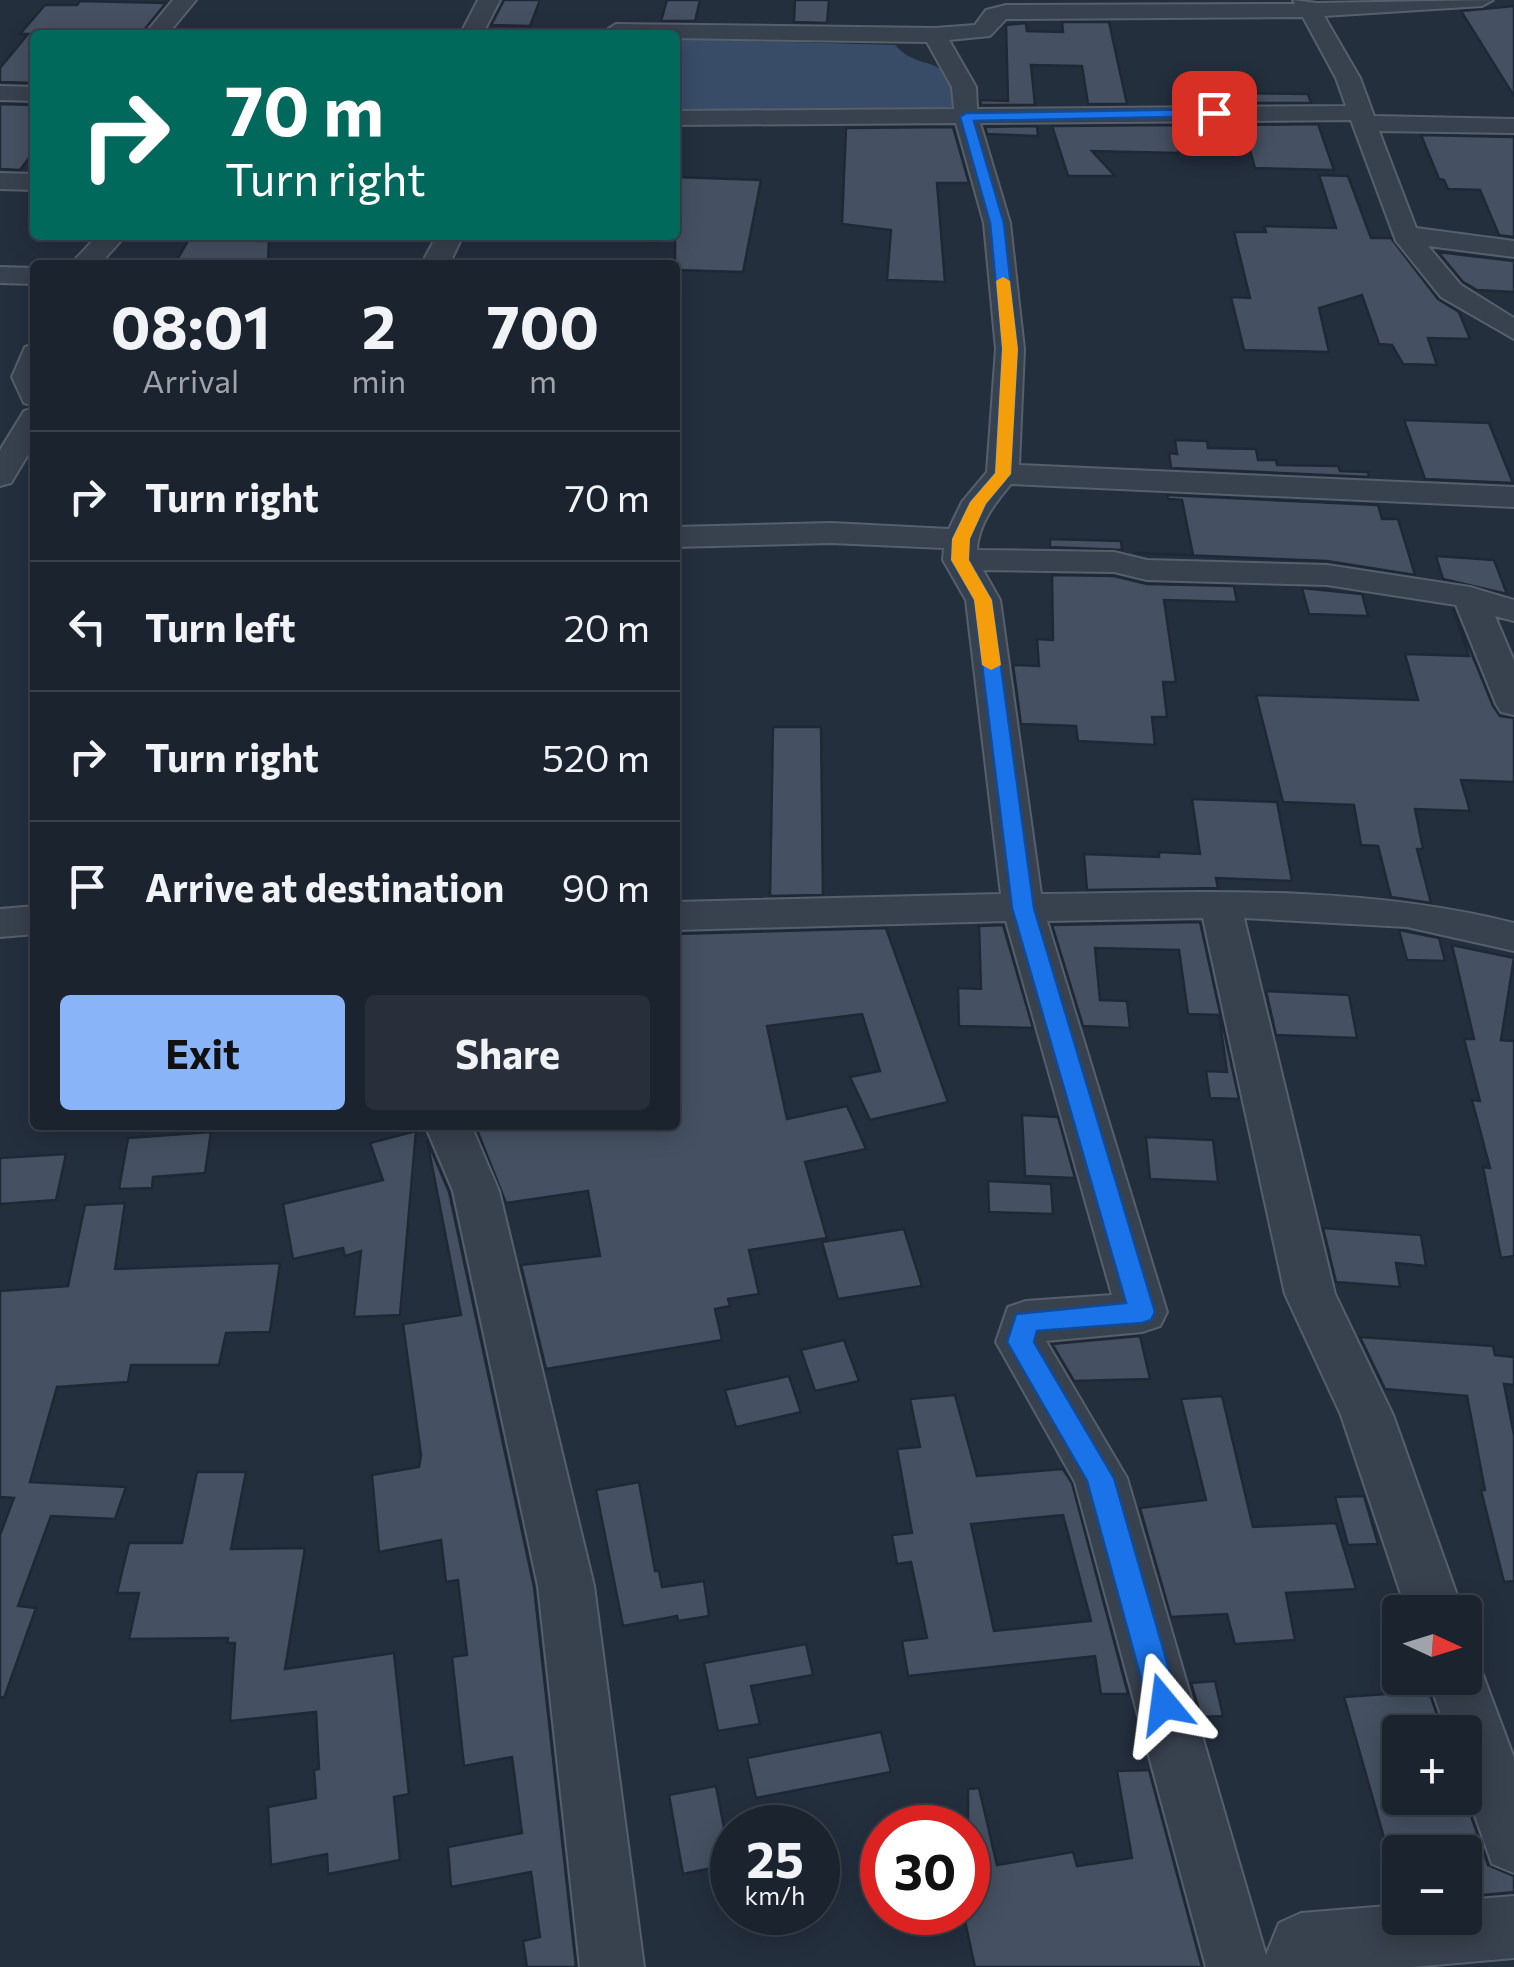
<!DOCTYPE html>
<meta charset="utf-8">
<style>
:root{--surface:#1b232e;--page:#282f3a;--text:#f1f3f6;--muted:#a0a4aa;--line:#39404a;--accent:#8ab4f8}
body{margin:0;font-family:Commissioner,sans-serif;background:var(--page);color:var(--text);height:100vh;display:flex;flex-direction:column;font-size:38px;white-space:nowrap}
*{box-sizing:border-box;margin:0}
p{font-size:32px;color:var(--muted)}
.icon{flex:none;width:55px;height:55px;fill:none;stroke:currentColor;stroke-width:2;stroke-linecap:round;stroke-linejoin:round}
.map{position:relative;flex:1;overflow:hidden}
.details{position:absolute;left:30px;top:260px;width:650px;height:870px;display:flex;flex-direction:column;background:var(--surface);border-radius:10px;box-shadow:0 5px 25px #0003,0 0 0 2px var(--line)}
.details>*{flex:none}
.top-card{position:absolute;left:30px;top:30px;width:650px;height:210px;border-radius:10px;box-shadow:0 5px 25px #0003,0 0 0 2px var(--line);background:#00695c;color:#fff;overflow:hidden}
.needle{width:65px;rotate:94deg}
.buttons{position:absolute;left:1382px;top:1595px;display:grid;gap:20px}
.buttons a{display:grid;place-items:center;width:100px;height:100px;border-radius:10px;background:var(--surface);box-shadow:0 5px 25px #0003,0 0 0 2px var(--line);font-size:50px}
.speed{position:absolute;left:710px;top:1805px;display:flex;gap:20px;font-size:50px;font-weight:700;text-align:center}
.speed>*{display:grid;place-content:center;width:130px;height:130px;border-radius:50%;background:var(--surface);box-shadow:0 5px 25px #0003,0 0 0 2px var(--line);line-height:1}
.speed small{font-size:25px;font-weight:400}
.speed .limit{border:15px solid #d22;background:#fff;color:#111}
.pin{position:absolute;display:grid;place-items:center;width:85px;height:85px;color:#fff;margin:-42px;border-radius:20px;box-shadow:0 5px 15px #0006}
.me{position:absolute;width:110px;margin:-55px;rotate:344deg;stroke-linejoin:round;filter:drop-shadow(0 0 8px #0008)}
.turn{display:flex;align-items:center;gap:35px;height:210px;padding:0 30px;font-size:45px}
.turn .icon{width:130px;height:130px;stroke-width:2.5}
.turn b{display:block;font-size:70px;line-height:85px}
.eta{display:flex;justify-content:space-evenly;align-items:center;height:170px;text-align:center}
.eta b{font-size:60px;font-weight:700;line-height:70px}
.action{display:flex;gap:20px;margin-top:auto;padding:20px 30px}
.action a{flex:1;height:115px;border-radius:10px;background:var(--accent);color:#111;font-size:40px;font-weight:700;line-height:115px;text-align:center}
.action a+a{background:var(--page);color:var(--text)}
ul{padding:0;list-style:none}
li{display:flex;align-items:center;gap:30px;height:130px;padding:0 30px;border-top:2px solid var(--line)}
li div{flex:1}
li b{display:block;font-size:38px}
li em{font-style:normal}
.map>svg:first-child{display:block}
.water{fill:#394c67}
.building{fill:#455162;stroke:#1f2835;stroke-width:2.5;fill-rule:evenodd}
.lines{fill:none;stroke-linecap:round;stroke-linejoin:round}
.street-casing{stroke:#565f6c;stroke-width:4}
.street{fill:#38414e;fill-rule:evenodd}
.route{fill:#1a73e8;stroke:#114b97;stroke-width:2.5}
.slow{fill:#f59e0b}
</style>
<div class="map">
<svg width="1514" height="1967" viewBox="0 0 1514 1967">
<rect width="100%" height="100%" fill="#242f3e"/>
<!-- water -->
<path class="water" d="M675,39L895,45C922,75 950,49 954,105L945,111L675,114Z"/>
<!-- building -->
<g class="building">
<polygon points="504,0 540,0 530,26 491,25"/>
<polygon points="667,0 700,0 695,21 661,21"/>
<polygon points="795,0 829,0 827,23 794,22"/>
<polygon points="80,1 166,3 140,35 35,35 35,83 0,82 0,68 28,34 20,34 45,5 77,5"/>
<polygon points="1514,6 1514,96 1461,11"/>
<polygon points="1062,22 1109,22 1127,104 1088,104 1082,66 1031,65 1035,105 981,105 980,100 1008,101 1006,25 1026,23 1027,31 1063,32"/>
<polygon points="1234,93 1308,94 1311,103 1237,103"/>
<polygon points="0,104 35,105 35,150 20,170 0,169"/>
<polygon points="1318,124 1334,170 1255,168 1243,125"/>
<polygon points="1173,125 1179,153 1092,151 1115,176 1068,176 1052,126"/>
<polygon points="1037,126 1038,136 987,134 985,127"/>
<polygon points="953,127 969,183 937,183 945,282 887,280 891,230 842,224 846,128"/>
<polygon points="1421,135 1514,137 1514,237 1499,235 1480,190 1448,189 1444,180 1439,179"/>
<polygon points="1319,175 1348,176 1371,238 1391,238 1438,299 1459,312 1470,339 1428,338 1437,365 1403,364 1392,345 1379,344 1362,295 1319,308 1329,352 1244,350 1231,297 1250,298 1234,232 1266,232 1264,226 1336,228"/>
<polygon points="675,177 761,180 743,272 675,270"/>
<polygon points="189,239 269,241 268,265 174,265"/>
<polygon points="1438,252 1514,261 1514,292 1477,290 1463,282"/>
<polygon points="1404,420 1489,423 1513,483 1425,479"/>
<polygon points="1175,440 1207,441 1208,448 1256,449 1258,460 1276,460 1277,465 1338,466 1340,471 1368,472 1369,477 1171,468 1169,453 1177,454"/>
<polygon points="1167,495 1378,505 1382,519 1398,519 1415,575 1327,561 1134,553 1193,555 1182,500 1168,499"/>
<polygon points="1050,539 1121,541 1122,550 1050,547"/>
<polygon points="1436,556 1494,560 1507,594 1443,579"/>
<polygon points="1052,575 1114,576 1147,584 1234,586 1237,602 1164,600 1176,682 1163,682 1167,717 1152,717 1155,745 1078,741 1076,726 1021,724 1013,665 1039,666 1037,639 1053,640"/>
<polygon points="1302,588 1362,594 1368,616 1309,614"/>
<polygon points="1453,608 1493,706 1500,716 1514,718 1514,782 1461,780 1470,811 1415,809 1423,849 1417,849 1431,903 1391,897 1378,846 1361,845 1354,805 1283,802 1256,695 1418,700 1405,654 1469,656"/>
<polygon points="773,727 821,727 823,895 770,896"/>
<polygon points="1192,799 1277,802 1292,881 1216,878 1218,888 1087,890 1084,854 1159,857 1159,852 1200,854"/>
<polygon points="1200,922 1239,1099 1210,1098 1206,1071 1227,1072 1219,1015 1188,1014 1179,950 1095,948 1100,1000 1127,1001 1130,1028 1083,1026 1052,925"/>
<polygon points="1003,925 1033,1028 959,1026 958,988 981,989 979,926"/>
<polygon points="886,928 948,1102 870,1120 850,1077 880,1071 862,1014 767,1026 787,1119 847,1106 866,1149 805,1162 827,1238 749,1250 759,1294 728,1299 730,1306 715,1309 722,1340 546,1369 521,1265 600,1256 588,1191 506,1203 475,1125 675,1125 675,934"/>
<polygon points="1399,930 1439,938 1445,961 1407,960"/>
<polygon points="1452,945 1514,958 1501,1040 1514,1041 1514,1256 1501,1258 1483,1167 1490,1168 1472,1100 1480,1101 1464,1039 1474,1039"/>
<polygon points="1266,991 1349,995 1357,1038 1276,1035"/>
<polygon points="1022,1115 1058,1117 1075,1178 1025,1176"/>
<polygon points="416,1131 400,1315 354,1317 361,1251 345,1256 343,1248 293,1259 283,1204 383,1180 370,1143"/>
<polygon points="211,1132 205,1173 153,1177 152,1188 119,1189 128,1138"/>
<polygon points="1146,1137 1213,1140 1218,1182 1150,1179"/>
<polygon points="427,1140 449,1192 534,1587 576,1967 527,1967 523,1941 540,1937 531,1872 451,1887 448,1847 522,1833 512,1757 464,1766 452,1657 467,1655 458,1580 446,1582 441,1540 379,1552 372,1475 419,1467 421,1455 403,1324 461,1315"/>
<polygon points="66,1154 56,1200 0,1204 0,1158"/>
<polygon points="988,1181 1051,1184 1053,1214 989,1212"/>
<polygon points="125,1203 115,1269 280,1263 270,1332 226,1333 219,1365 131,1365 128,1382 57,1387 30,1482 126,1487 115,1519 51,1516 18,1606 36,1608 4,1698 0,1697 0,1535 14,1498 0,1497 0,1291 68,1286 85,1205"/>
<polygon points="1323,1228 1421,1235 1426,1266 1396,1263 1400,1287 1336,1282"/>
<polygon points="904,1229 922,1286 838,1299 822,1242"/>
<polygon points="1140,1336 1150,1379 1074,1381 1052,1344"/>
<polygon points="1360,1337 1493,1346 1495,1355 1514,1357 1514,1385 1504,1384 1514,1435 1514,1581 1504,1582 1481,1490 1485,1490 1467,1396 1385,1389"/>
<polygon points="844,1340 859,1381 815,1391 801,1350"/>
<polygon points="789,1376 801,1412 736,1427 725,1390"/>
<path d="M955,1395L977,1476L1063,1469L1072,1483L1128,1694H1101L1095,1656L908,1676L902,1641L927,1638L911,1562L897,1564L892,1535L912,1533L897,1449L920,1447L910,1399ZM1063,1515L1091,1621L994,1631L971,1524Z"/>
<polygon points="1222,1396 1253,1527 1336,1523 1356,1589 1286,1593 1295,1640 1235,1644 1227,1614 1171,1617 1140,1508 1206,1500 1181,1399"/>
<polygon points="197,1472 246,1472 231,1549 305,1548 285,1669 394,1653 409,1794 394,1797 400,1860 328,1874 327,1854 271,1865 268,1807 316,1798 314,1770 319,1769 316,1712 230,1721 235,1643 227,1643 228,1638 129,1639 139,1593 117,1593 129,1543 182,1543"/>
<polygon points="639,1482 655,1571 659,1571 662,1587 704,1581 709,1616 678,1621 677,1616 623,1626 596,1490"/>
<polygon points="1364,1496 1378,1544 1348,1545 1335,1497"/>
<polygon points="806,1644 813,1675 751,1686 760,1724 718,1731 704,1663"/>
<polygon points="1215,1681 1223,1716 1201,1717 1191,1683"/>
<polygon points="1400,1693 1430,1694 1443,1732 1400,1732 1400,1798 1465,1798 1488,1865 1514,1876 1514,1892 1473,1896 1465,1871 1465,1852 1400,1852 1400,1865 1392,1866 1344,1697"/>
<polygon points="881,1732 891,1772 756,1798 747,1758"/>
<polygon points="1149,1770 1202,1967 975,1967 963,1912 968,1912 968,1789 979,1788 997,1865 1073,1852 1077,1866 1132,1858 1117,1771"/>
<polygon points="716,1786 731,1864 683,1874 669,1795"/>
</g>
<g class="lines">
<!-- street casing -->
<g class="street-casing">
<g id="street">
<polygon points="173,0 196,0 167,35 144,35"/>
<polygon points="478,0 500,0 482,35 460,35"/>
<path d="M1293,0L1317,3L1493,0L1482,6L1324,16L1360,78L1374,116L1514,119V133L1379,131L1416,228L1514,241V257L1428,246L1461,285L1514,318V339L1441,297L1396,241L1351,120L980,123L1010,223L1024,349L1019,465L1514,487V507L1011,484C995,503 978,524 977,550L1114,552L1147,560L1327,565L1470,587L1514,600V621L1495,616L1514,661V715L1501,712L1496,704L1456,605L1327,585L1147,580L1114,572L983,570L1000,600L1041,894C1201,892 1358,884 1514,923V951L1407,927L1244,918L1335,1294L1393,1415L1463,1612H1407L1341,1415L1285,1294L1203,918L1047,921L1167,1312L1160,1326L1142,1332L1046,1341L1127,1478L1266,1955L1279,1923L1301,1913L1400,1905V1918H1465V1900L1514,1896V1958L1412,1967H1206L1075,1482L996,1342L1008,1307L1026,1301L1112,1295L1006,921L675,930V902L1001,894L966,600L943,560L944,548L831,543L675,547V527L831,523L949,529L962,502L987,472L996,349L984,223L956,123L675,125V111L954,109L952,87L927,42L675,38V35H608L605,31L616,24L935,28L975,25L986,10L1006,5L1295,4ZM1303,17L1336,78L1346,106L977,109L976,87L949,40L990,36L1006,19Z"/>
<polygon points="0,86 35,87 35,101 0,100"/>
<polygon points="0,173 35,174 35,190 0,189"/>
<polygon points="98,235 126,235 99,265 70,265"/>
<polygon points="437,235 463,235 449,265 421,265"/>
<polygon points="0,267 35,268 35,284 0,283"/>
<polygon points="35,344 35,406 24,403 12,377 25,347"/>
<polygon points="35,408 35,443 11,483 0,486 0,450 24,411"/>
<polygon points="35,906 35,934 0,937 0,909"/>
<polygon points="425,1125 471,1125 499,1191 594,1586 644,1967 580,1967 538,1586 453,1191"/>
<polygon points="1465,1655 1477,1659 1514,1758 1514,1873 1492,1864 1465,1787 1465,1732 1447,1732 1428,1678 1465,1678"/>
</g>
</g>
<!-- street -->
<use href="#street" class="street"/>
</g>
<!-- route -->
<polygon class="route" points="1214,109 1220,113 1218,116 974,121 1004,223 1018,349 1011,474 986,504 970,539 969,560 992,600 1034,908 1155,1312 1151,1320 1142,1323 1037,1331 1034,1342 1114,1478 1179,1704 1174,1714 1164,1718 1153,1714 1148,1704 1087,1481 1007,1342 1016,1314 1126,1303 1012,908 974,600 951,560 952,539 970,502 995,473 1002,349 990,223 960,117 966,113"/>
<!-- slow -->
<polygon class="slow" points="1003,277 1010,281 1018,349 1011,474 986,504 970,539 969,560 992,600 1001,665 991,670 982,665 974,600 951,560 952,539 970,502 995,473 1002,349 996,281"/>
</svg>
<div class="buttons">
<a><svg class="needle" viewBox="-14 -14 28 28"><path d="M0-13l5 13h-10z" fill="#e53935"/><path d="M0 13l5-13h-10z" fill="#a0a4aa"/></svg></a>
<a>+</a>
<a>−</a>
</div>
<div class="speed"><div>25<small>km/h</small></div><div class="limit">30</div></div>
<div class="pin" style="left:1214px;top:113px;background:#d93025"><svg class="icon" aria-label="arrive" viewBox="0 0 24 24"><path d="M6 21V4h12l-3 4 3 4H6"/></svg></div>
<svg class="me" style="left:1164px;top:1704px" viewBox="-20 -20 40 40"><path d="M0-17L14 15 0 8-14 15z" fill="#1a73e8" stroke="#fff" stroke-width="4"/></svg>
<div class="top-card">
<div class="turn"><svg class="icon" aria-label="right" viewBox="0 0 24 24"><path d="M7 20v-9h11M14 6l5 5-5 5"/></svg><div><b>70 m</b>Turn right</div></div>
</div>
<section class="details">
<div class="eta">
<div><b>08:01</b><p>Arrival</p></div>
<div><b>2</b><p>min</p></div>
<div><b>700</b><p>m</p></div>
</div>
<ul>
<li><svg class="icon" aria-label="right" viewBox="0 0 24 24"><path d="M7 20v-9h11M14 6l5 5-5 5"/></svg><div><b>Turn right</b></div><em>70 m</em></li>
<li><svg class="icon" aria-label="left" viewBox="0 0 24 24"><path d="M17 20v-9H6M10 6l-5 5 5 5"/></svg><div><b>Turn left</b></div><em>20 m</em></li>
<li><svg class="icon" aria-label="right" viewBox="0 0 24 24"><path d="M7 20v-9h11M14 6l5 5-5 5"/></svg><div><b>Turn right</b></div><em>520 m</em></li>
<li><svg class="icon" aria-label="arrive" viewBox="0 0 24 24"><path d="M6 21V4h12l-3 4 3 4H6"/></svg><div><b>Arrive at destination</b></div><em>90 m</em></li>
</ul>
<div class="action"><a>Exit</a><a>Share</a></div>
</section>
</div>
